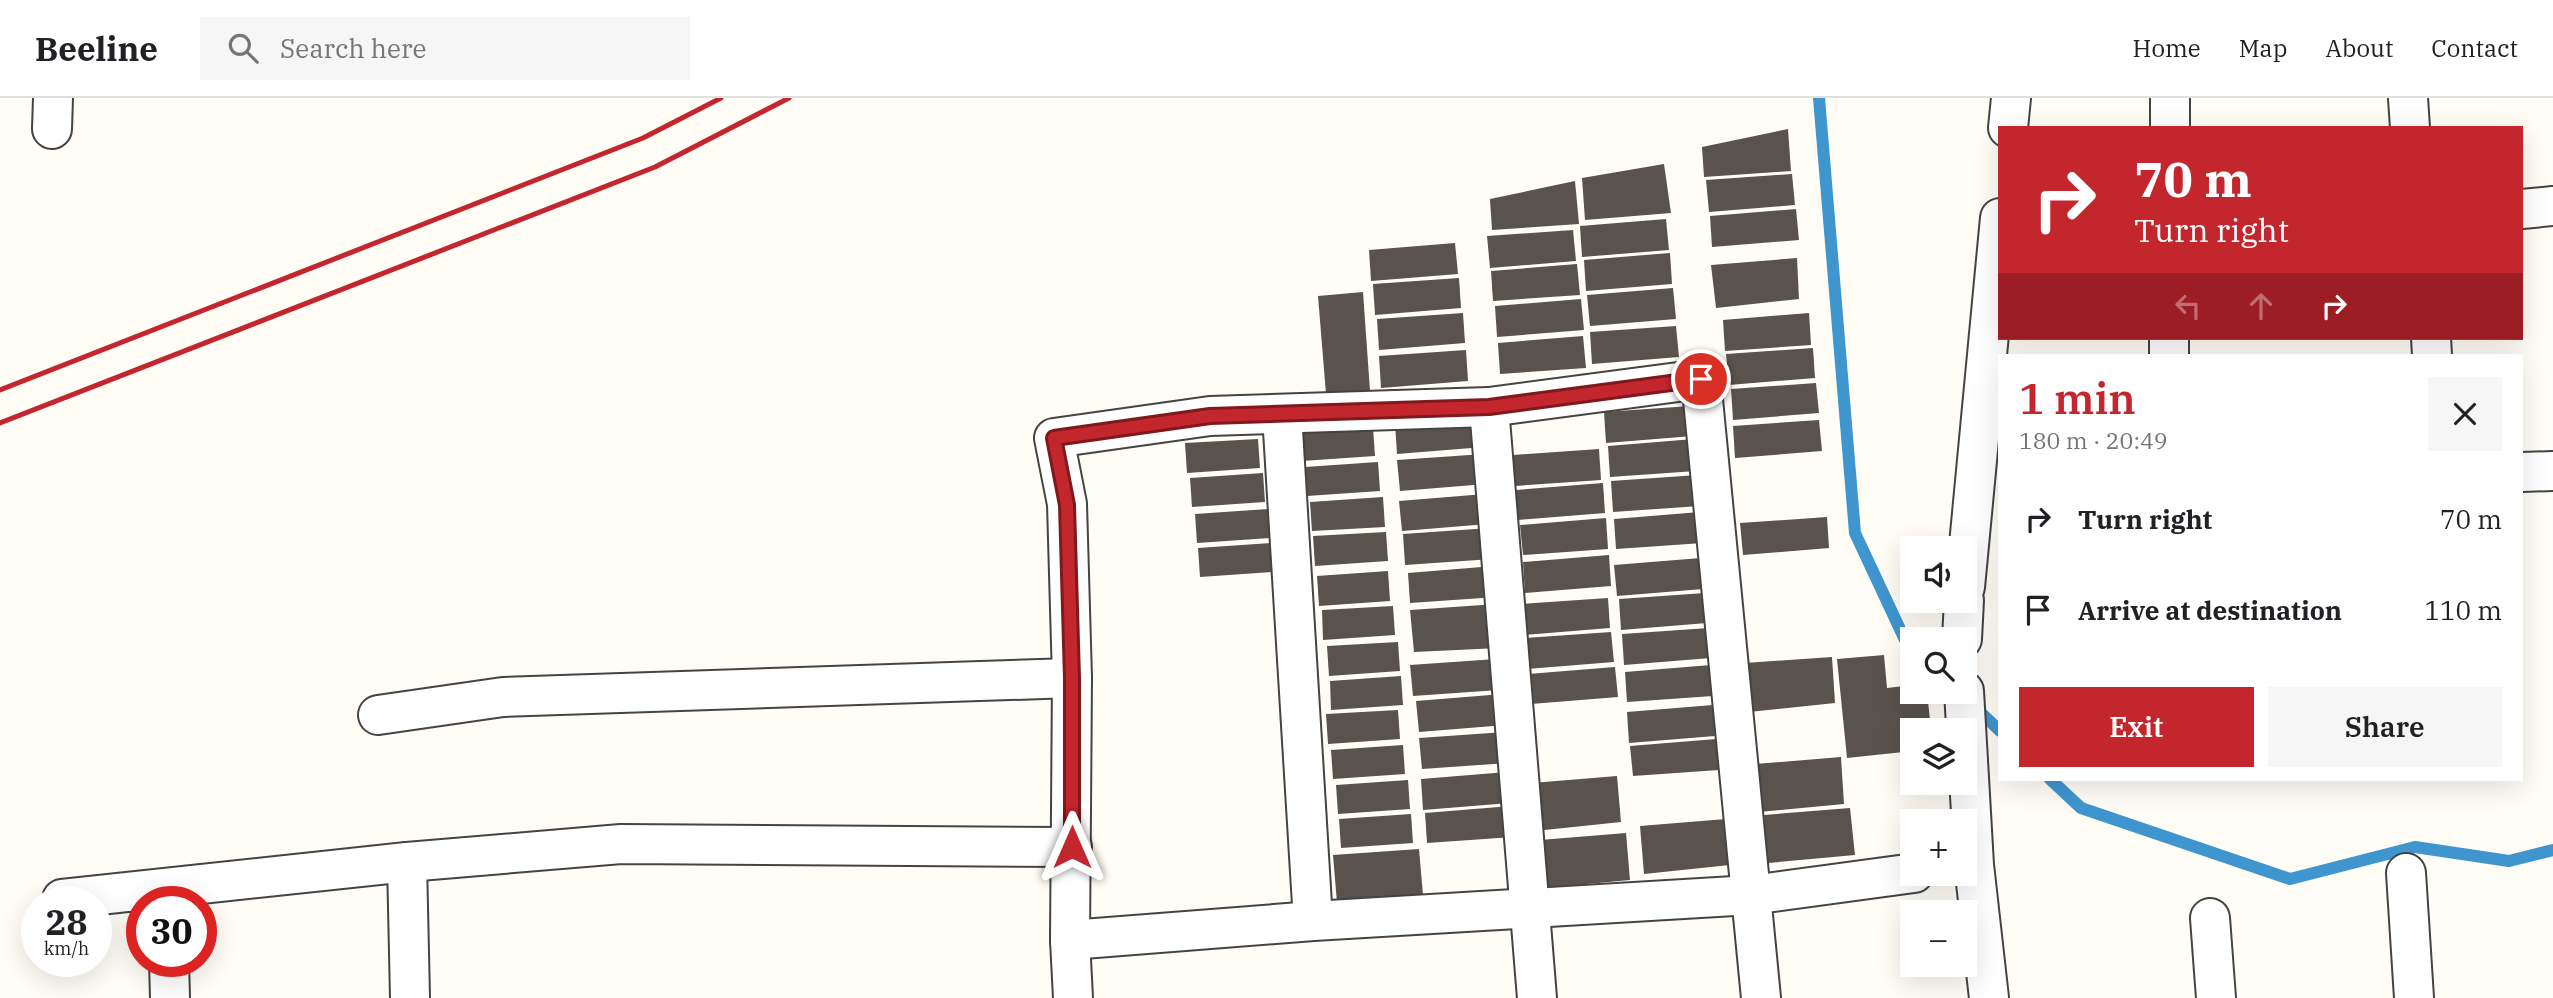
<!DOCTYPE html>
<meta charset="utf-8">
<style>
:root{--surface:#fff;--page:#f6f6f6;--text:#202124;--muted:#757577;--line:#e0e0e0;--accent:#c4262e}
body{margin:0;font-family:"IBM Plex Serif",serif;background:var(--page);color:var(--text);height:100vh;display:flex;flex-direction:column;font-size:26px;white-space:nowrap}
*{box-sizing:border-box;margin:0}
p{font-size:23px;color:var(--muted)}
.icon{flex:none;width:38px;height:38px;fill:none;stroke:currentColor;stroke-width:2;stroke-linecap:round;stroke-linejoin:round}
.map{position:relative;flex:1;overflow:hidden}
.details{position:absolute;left:1998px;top:256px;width:525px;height:427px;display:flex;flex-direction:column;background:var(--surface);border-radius:0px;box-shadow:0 7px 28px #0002}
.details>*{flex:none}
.banner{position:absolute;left:1998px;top:28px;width:525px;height:214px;border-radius:0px;box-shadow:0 7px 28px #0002;background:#c4262e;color:#fff;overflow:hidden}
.fabs{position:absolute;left:1900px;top:438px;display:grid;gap:14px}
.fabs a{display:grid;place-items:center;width:77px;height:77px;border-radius:0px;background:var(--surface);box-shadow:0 7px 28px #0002;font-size:35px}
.speed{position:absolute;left:21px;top:788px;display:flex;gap:14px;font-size:35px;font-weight:700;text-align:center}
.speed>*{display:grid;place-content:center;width:91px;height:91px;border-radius:50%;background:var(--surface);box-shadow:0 7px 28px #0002;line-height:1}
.speed small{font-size:18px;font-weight:400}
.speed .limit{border:10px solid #d22;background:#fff;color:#111}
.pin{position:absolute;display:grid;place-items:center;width:60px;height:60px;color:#fff;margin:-30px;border:4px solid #fff;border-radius:50%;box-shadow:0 2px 7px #0007}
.me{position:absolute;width:77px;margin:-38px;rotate:0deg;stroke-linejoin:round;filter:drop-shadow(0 0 5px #0008)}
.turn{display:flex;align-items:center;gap:24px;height:147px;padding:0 21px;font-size:32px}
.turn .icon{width:91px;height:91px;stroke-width:2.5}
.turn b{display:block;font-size:49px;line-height:60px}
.lanes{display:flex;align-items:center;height:66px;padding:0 21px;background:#0003;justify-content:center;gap:35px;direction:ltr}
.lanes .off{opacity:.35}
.round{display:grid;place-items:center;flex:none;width:74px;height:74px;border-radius:0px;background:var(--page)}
.head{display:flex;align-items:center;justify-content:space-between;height:119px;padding:0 21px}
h1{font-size:42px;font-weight:600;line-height:52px;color:var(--accent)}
.cta{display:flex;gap:14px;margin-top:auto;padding:14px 21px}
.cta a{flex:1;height:80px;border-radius:0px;background:var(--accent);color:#fff;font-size:28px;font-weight:600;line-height:80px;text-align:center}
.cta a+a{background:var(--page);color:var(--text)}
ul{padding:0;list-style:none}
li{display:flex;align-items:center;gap:21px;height:91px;padding:0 21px}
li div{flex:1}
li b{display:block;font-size:26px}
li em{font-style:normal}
header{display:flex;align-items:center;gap:42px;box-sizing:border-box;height:98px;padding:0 35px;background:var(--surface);border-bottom:2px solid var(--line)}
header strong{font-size:33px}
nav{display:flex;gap:38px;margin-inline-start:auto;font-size:24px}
.search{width:490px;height:63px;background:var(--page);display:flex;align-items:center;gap:18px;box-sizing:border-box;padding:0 24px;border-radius:0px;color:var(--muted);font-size:26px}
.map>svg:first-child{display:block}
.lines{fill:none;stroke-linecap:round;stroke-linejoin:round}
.stream{stroke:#3f96cf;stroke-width:12}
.building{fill:#5a524d}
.minor-casing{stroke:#444;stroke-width:42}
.minor{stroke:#fff;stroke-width:38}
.rail{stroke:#c4262e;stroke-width:5}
.route-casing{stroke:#7f191e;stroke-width:18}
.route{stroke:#c4262e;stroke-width:12}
</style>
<header>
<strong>Beeline</strong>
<div class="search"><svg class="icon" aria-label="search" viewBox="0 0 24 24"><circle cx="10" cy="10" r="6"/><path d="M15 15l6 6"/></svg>Search here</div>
<nav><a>Home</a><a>Map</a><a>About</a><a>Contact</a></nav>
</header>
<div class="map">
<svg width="2553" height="900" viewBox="0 0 2553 900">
<rect width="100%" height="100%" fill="#fffdf5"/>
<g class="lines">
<!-- stream -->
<g class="stream">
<polyline points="1819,0 1855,435 1906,544 1913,550"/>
<polyline points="1973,607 2000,633"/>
<polyline points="2050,681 2081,710 2290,781 2415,749 2509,763 2553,752"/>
</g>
</g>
<!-- building -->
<g class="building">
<polygon points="1788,31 1791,73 1704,79 1702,49"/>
<polygon points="1664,66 1671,115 1585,122 1582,80"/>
<polygon points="1792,76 1795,107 1709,114 1706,82"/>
<polygon points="1575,83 1579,126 1492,132 1490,101"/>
<polygon points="1796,111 1799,142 1712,149 1710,118"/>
<polygon points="1666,121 1669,152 1582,159 1580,128"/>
<polygon points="1573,132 1576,163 1490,170 1487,138"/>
<polygon points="1455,145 1458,176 1371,183 1369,152"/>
<polygon points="1670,155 1672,186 1586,193 1584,162"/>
<polygon points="1797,160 1799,201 1716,210 1711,167"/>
<polygon points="1577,166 1580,197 1493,203 1491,173"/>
<polygon points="1459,180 1461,210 1375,217 1373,186"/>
<polygon points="1673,190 1676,221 1590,228 1587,197"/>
<polygon points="1363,194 1370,293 1326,296 1318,198"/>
<polygon points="1581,201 1584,232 1497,239 1495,208"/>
<polygon points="1463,215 1465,245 1379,252 1377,221"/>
<polygon points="1809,215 1811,247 1725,253 1723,222"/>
<polygon points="1676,228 1679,259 1592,266 1590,234"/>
<polygon points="1583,238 1586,270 1500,276 1498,245"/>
<polygon points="1813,250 1815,280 1729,287 1726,256"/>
<polygon points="1466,252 1468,283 1381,290 1379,258"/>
<polygon points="1816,285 1819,315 1733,322 1731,291"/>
<polygon points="1690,308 1693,338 1606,345 1604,314"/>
<polygon points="1481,318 1484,349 1397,356 1395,325"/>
<polygon points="1819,322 1822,353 1735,360 1733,328"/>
<polygon points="1373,329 1375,358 1302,363 1300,334"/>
<polygon points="1258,341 1260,370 1187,375 1185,345"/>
<polygon points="1694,341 1696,373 1610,379 1608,348"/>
<polygon points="1599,351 1601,382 1515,388 1513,357"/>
<polygon points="1484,356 1486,386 1400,393 1397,362"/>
<polygon points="1378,364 1380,393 1307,398 1305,369"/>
<polygon points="1263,375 1265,404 1192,409 1190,380"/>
<polygon points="1698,377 1700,408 1613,414 1611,383"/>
<polygon points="1603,385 1605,415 1518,422 1516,392"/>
<polygon points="1485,396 1488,426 1402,433 1399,403"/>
<polygon points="1383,399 1385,429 1312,433 1310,404"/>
<polygon points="1268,411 1270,440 1197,445 1195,416"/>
<polygon points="1700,414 1703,445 1616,451 1614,421"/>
<polygon points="1827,419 1829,450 1743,457 1740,425"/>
<polygon points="1606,420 1608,451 1523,457 1520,427"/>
<polygon points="1490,430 1492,461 1405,467 1403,436"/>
<polygon points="1386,434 1388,463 1315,468 1313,438"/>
<polygon points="1271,445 1273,474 1200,479 1198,450"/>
<polygon points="1609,457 1611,488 1525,495 1523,464"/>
<polygon points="1701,460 1703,491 1617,498 1614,467"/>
<polygon points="1494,468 1497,499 1410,505 1408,475"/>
<polygon points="1388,473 1390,503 1319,508 1317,478"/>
<polygon points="1705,495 1707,525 1621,532 1619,501"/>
<polygon points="1608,500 1610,530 1523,537 1521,506"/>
<polygon points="1497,506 1499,550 1414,554 1410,512"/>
<polygon points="1393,508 1395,537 1323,542 1322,512"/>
<polygon points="1709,530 1711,560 1624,567 1622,536"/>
<polygon points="1611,534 1614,564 1527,571 1525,540"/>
<polygon points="1398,544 1400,573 1329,578 1327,548"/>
<polygon points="1884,557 1887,590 1913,587 1913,593 1927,593 1931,632 1913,632 1913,653 1847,660 1837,561"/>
<polygon points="1832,559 1835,605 1749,614 1745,565"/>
<polygon points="1496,561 1499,592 1413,598 1410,567"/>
<polygon points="1711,567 1713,598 1627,604 1625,574"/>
<polygon points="1615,569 1618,599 1531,606 1528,576"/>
<polygon points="1401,578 1403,607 1331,612 1330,583"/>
<polygon points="1503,596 1506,627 1419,634 1416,603"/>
<polygon points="1713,607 1715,638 1629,645 1627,614"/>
<polygon points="1398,612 1400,641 1328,646 1326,616"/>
<polygon points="1505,634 1508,665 1422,671 1419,640"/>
<polygon points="1716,641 1719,672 1633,678 1630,648"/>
<polygon points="1403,647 1405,676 1333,681 1331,652"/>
<polygon points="1841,659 1844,706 1759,714 1755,666"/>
<polygon points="1507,674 1510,705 1423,712 1421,681"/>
<polygon points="1617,678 1621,724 1535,733 1532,685"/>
<polygon points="1408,682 1410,711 1338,716 1336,687"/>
<polygon points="1511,708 1513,739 1427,745 1425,715"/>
<polygon points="1850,710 1855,757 1768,765 1764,717"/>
<polygon points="1411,716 1413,745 1341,750 1339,721"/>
<polygon points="1726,721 1730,767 1644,776 1640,728"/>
<polygon points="1626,735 1630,782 1544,790 1540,742"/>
<polygon points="1419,751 1423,797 1337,805 1333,757"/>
</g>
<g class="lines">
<!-- minor casing -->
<g class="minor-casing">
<g id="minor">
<polyline points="2408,0 2410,30"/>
<polyline points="2008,30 2011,0"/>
<polyline points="2170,30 2170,0"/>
<polyline points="52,31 53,0"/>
<polyline points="2522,111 2553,108"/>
<polyline points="2431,240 2432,257"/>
<polyline points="2169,257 2169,240"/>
<polyline points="1489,309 1537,900"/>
<polyline points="1282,316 1313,823"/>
<polyline points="2522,374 2553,373"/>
<polyline points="1965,489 2000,120"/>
<polyline points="1962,541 1964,502"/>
<polyline points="1964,593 1974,767 1989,900"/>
<polyline points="378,617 503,599 1072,580"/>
<polyline points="407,764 410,900"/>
<polyline points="2406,775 2414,900"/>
<polyline points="62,801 407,764 621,746 1072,749"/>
<polyline points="2210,820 2216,900"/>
<polyline points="1070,842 1313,823 1751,797 1914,775"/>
<polyline points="169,863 170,900"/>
<polyline points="1073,900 1070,842 1072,580 1067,406 1054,340 1210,318 1489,309 1701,281 1761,900"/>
</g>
</g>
<!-- minor -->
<use href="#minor" class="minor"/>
<!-- rail -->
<g class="rail">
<polyline points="0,292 643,40 721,0"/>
<polyline points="0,325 655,69 789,0"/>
</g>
</g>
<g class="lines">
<!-- route casing -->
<g class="route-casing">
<polyline id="route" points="1072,749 1072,580 1067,407 1054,340 1210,318 1489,309 1701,281"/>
</g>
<!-- route -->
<use href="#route" class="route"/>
</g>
</svg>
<div class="fabs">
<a><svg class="icon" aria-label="sound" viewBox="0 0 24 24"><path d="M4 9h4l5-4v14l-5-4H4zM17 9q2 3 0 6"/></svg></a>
<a><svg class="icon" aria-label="search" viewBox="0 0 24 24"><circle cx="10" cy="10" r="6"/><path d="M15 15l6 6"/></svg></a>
<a><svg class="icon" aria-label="layers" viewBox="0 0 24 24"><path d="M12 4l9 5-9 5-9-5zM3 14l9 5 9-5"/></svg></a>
<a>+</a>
<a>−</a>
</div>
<div class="speed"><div>28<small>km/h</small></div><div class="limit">30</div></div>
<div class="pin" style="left:1701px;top:281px;background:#d93025"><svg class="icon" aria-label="arrive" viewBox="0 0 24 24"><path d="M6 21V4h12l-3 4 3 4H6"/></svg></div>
<svg class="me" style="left:1072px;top:749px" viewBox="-20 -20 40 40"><path d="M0-17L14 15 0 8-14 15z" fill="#c4262e" stroke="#fff" stroke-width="4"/></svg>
<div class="banner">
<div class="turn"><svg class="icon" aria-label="right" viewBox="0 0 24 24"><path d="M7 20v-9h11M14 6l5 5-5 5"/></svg><div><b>70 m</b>Turn right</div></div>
<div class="lanes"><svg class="icon off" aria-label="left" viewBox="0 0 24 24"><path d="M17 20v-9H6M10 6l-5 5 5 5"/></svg><svg class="icon off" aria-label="ahead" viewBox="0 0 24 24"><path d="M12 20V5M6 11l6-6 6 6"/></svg><svg class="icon" aria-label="right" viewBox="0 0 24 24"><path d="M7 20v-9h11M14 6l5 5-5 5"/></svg></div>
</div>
<section class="details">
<div class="head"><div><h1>1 min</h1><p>180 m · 20:49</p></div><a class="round"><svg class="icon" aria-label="close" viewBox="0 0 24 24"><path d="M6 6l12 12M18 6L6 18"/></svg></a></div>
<ul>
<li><svg class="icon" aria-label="right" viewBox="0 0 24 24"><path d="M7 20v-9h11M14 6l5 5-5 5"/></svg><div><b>Turn right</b></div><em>70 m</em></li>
<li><svg class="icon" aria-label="arrive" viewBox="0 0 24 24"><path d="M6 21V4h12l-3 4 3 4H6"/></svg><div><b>Arrive at destination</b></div><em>110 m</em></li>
</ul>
<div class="cta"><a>Exit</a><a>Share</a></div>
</section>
</div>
